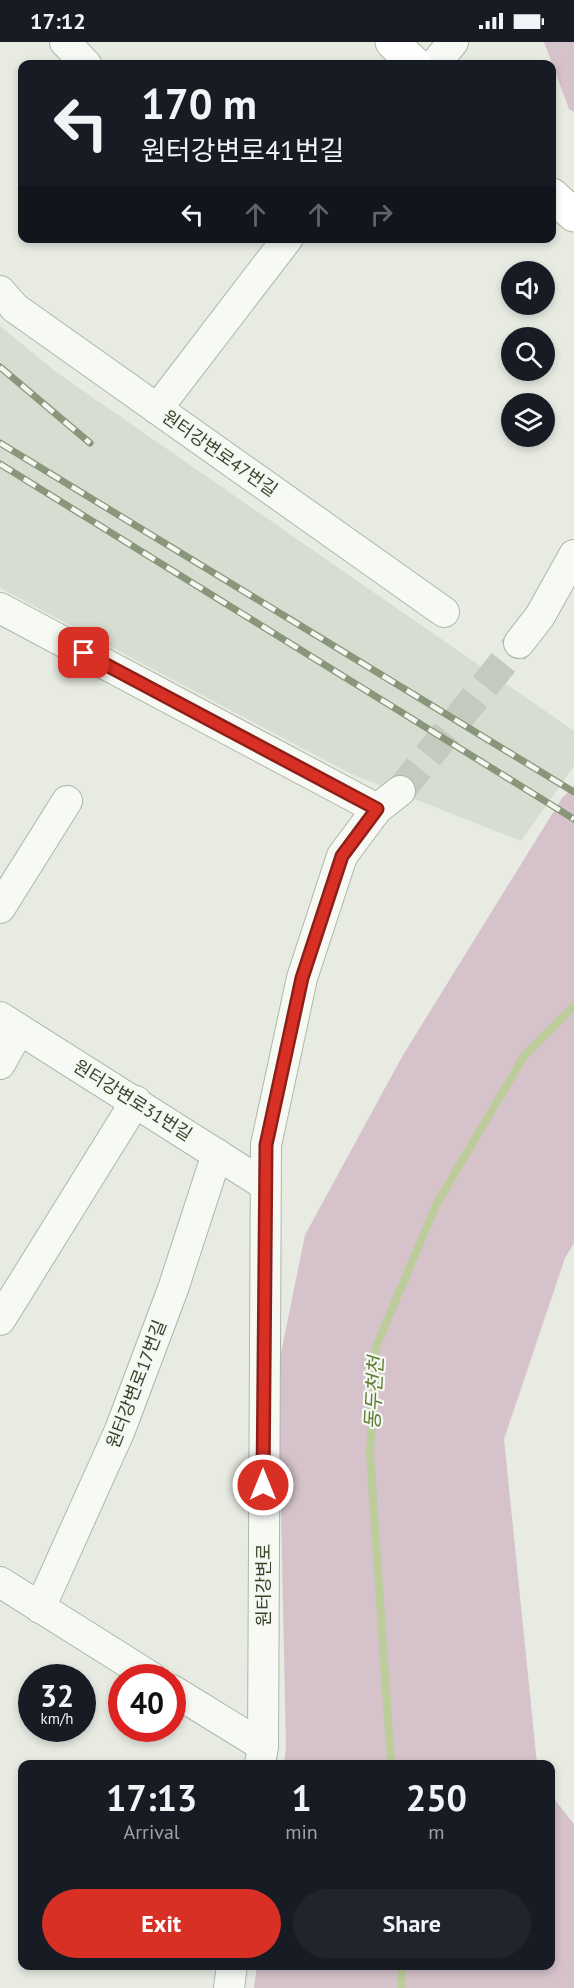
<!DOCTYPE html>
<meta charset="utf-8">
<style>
:root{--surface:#171b24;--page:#20242c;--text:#f1f3f6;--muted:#9ea1a6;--accent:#d93025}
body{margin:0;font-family:"PT Sans","Noto Sans KR",sans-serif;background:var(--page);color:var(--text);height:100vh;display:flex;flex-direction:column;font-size:22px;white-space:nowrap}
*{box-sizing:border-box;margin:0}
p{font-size:20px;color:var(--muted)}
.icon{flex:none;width:33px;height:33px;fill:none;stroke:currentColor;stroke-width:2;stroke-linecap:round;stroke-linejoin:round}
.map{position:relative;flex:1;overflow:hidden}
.details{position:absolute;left:18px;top:1718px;width:537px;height:210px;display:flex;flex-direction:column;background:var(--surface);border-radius:12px;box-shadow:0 3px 9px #0003}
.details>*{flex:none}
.guide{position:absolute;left:18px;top:18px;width:538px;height:183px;border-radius:12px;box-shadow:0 3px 9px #0003;background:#171b24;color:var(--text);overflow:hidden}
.tools{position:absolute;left:501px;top:219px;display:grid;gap:12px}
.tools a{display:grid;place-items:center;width:54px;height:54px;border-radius:50%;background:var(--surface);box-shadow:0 3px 9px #0003;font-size:30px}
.speed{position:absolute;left:18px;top:1622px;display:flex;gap:12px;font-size:30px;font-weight:700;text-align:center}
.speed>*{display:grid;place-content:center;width:78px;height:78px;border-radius:50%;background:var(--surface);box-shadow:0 3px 9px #0003;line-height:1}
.speed small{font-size:15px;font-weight:400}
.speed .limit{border:9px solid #d22;background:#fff;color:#111}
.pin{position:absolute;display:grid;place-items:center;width:51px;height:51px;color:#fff;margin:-26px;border-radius:12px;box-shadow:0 3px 9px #0006}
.me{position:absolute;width:66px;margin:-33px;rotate:0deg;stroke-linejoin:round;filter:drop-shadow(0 0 4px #0008)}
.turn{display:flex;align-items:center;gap:21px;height:126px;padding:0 24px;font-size:27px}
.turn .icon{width:78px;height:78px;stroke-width:2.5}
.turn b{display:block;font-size:42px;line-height:51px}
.lanes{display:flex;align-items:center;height:57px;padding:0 24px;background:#0003;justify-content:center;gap:30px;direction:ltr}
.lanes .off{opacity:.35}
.eta{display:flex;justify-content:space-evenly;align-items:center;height:102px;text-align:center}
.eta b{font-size:36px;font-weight:800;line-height:42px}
.button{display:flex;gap:12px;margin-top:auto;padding:12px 24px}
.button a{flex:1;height:69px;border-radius:36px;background:var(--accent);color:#fff;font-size:24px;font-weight:800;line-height:69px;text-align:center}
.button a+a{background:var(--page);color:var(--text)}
.status{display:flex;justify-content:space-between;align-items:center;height:42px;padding:0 30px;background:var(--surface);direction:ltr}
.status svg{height:16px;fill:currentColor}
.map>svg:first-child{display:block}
.built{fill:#d7ddd0}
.green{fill:#d5c2ca}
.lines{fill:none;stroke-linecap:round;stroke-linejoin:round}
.stream{stroke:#bccd9b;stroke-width:8}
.minor-tunnel{stroke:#c4cabd;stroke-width:30;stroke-dasharray:30 15;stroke-linecap:butt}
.minor-casing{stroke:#afb6a7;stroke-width:32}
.major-casing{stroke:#aeb8a0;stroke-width:35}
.minor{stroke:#f7f9f5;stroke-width:30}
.major{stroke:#fff;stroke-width:33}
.rail-casing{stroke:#89967a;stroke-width:7}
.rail{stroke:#f5f8f2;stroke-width:4.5;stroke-dasharray:14;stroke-linecap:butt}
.route-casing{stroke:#8d1f18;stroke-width:15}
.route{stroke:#d93025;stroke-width:10}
.labels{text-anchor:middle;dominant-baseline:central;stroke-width:4.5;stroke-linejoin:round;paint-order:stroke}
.street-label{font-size:18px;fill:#374429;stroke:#f5f8f2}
.water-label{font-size:20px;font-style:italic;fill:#5e7b30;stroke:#f5f8f2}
</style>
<div class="status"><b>17:12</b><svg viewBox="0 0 49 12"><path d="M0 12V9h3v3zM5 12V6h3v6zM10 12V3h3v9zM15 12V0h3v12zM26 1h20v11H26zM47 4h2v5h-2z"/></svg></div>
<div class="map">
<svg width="574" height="1946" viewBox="0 0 574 1946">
<rect width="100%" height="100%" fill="#e7ebe2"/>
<!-- built -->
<polygon class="built" points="0,284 56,330 574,689 574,724 521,799 351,732 0,546"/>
<!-- green -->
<g class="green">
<polygon points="544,0 574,0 574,70 569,67"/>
<polygon points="574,744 574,1201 565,1216 504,1397 537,1722 284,1722 286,1705 278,1326 305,1193 403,1013 562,756"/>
<polygon points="551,1753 574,1782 574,1946 254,1946 257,1923 550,1923"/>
</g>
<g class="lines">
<!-- stream -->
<g class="stream">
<polyline points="391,1722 370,1412 376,1305 436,1163 524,1014 574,964"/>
<polyline points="401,1923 402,1946"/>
</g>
<!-- minor-tunnel -->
<polyline class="minor-tunnel" points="400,749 519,601"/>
<!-- minor casing -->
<g class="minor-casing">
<g id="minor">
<polyline points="65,0 86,22"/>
<polyline points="435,22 453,0"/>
<polyline points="0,249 15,266 444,570"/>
<polyline points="157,367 288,196"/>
<polyline points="0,566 377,767"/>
<polyline points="519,601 540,574 574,513"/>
<polyline points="0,866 67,759"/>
<polyline points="0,975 265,1143"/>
<polyline points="0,1022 19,988"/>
<polyline points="0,1278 136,1059"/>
<polyline points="0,1540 151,1635"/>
<polyline points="40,1566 120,1388 173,1247 217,1112"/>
<polyline points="172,1648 263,1704"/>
<polyline points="260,1722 263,1704 266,1103 302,936 342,814 377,767 400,749"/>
<polyline points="229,1946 232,1923"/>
</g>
</g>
<!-- major casing -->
<g class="major-casing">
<g id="major">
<polyline points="392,0 415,22"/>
<polyline points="552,153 574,173"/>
</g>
</g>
<!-- minor -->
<use href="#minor" class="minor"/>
<!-- major -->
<use href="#major" class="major"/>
<!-- rail casing -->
<g class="rail-casing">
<g id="rail">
<polyline points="0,325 90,401"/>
<polyline points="0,401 574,750"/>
<polyline points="0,422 574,777"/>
</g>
</g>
<!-- rail -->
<use href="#rail" class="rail"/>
</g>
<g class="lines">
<!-- route casing -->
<g class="route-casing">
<polyline id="route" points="84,611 377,767 342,814 302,936 266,1103 263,1443"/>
</g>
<!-- route -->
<use href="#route" class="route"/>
</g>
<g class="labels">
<!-- street labels -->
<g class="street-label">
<text transform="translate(220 411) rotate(35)">원터강변로47번길</text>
<text transform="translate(133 1058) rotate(32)">원터강변로31번길</text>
<text transform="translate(136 1342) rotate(-69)">원터강변로17번길</text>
<text transform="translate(263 1543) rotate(-90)">원터강변로</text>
</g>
<!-- water labels -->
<g class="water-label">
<text transform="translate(374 1351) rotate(-87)">동두천천</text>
</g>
</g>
</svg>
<div class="tools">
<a><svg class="icon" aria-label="sound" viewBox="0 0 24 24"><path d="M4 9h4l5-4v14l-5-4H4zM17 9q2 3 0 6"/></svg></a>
<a><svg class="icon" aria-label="search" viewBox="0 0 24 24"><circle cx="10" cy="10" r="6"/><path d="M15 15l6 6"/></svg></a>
<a><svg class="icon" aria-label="layers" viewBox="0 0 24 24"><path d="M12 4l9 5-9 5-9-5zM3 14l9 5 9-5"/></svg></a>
</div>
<div class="speed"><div>32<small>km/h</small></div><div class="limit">40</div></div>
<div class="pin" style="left:84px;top:611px;background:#d93025"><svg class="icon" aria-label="arrive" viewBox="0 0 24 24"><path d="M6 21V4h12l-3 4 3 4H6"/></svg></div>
<svg class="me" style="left:263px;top:1443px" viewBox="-20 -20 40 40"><circle r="17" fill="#d93025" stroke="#fff" stroke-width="3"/><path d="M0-11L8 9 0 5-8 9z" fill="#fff"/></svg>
<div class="guide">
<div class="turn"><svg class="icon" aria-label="left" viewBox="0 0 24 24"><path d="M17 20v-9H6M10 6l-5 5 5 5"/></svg><div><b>170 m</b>원터강변로41번길</div></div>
<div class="lanes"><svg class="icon" aria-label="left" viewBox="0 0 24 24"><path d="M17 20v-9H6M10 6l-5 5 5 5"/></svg><svg class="icon off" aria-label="ahead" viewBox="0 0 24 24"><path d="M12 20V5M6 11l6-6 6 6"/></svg><svg class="icon off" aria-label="ahead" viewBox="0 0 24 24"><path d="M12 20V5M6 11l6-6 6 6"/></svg><svg class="icon off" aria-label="right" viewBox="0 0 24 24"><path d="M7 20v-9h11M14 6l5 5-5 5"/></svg></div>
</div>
<section class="details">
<div class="eta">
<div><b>17:13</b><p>Arrival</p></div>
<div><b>1</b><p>min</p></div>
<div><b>250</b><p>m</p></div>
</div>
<div class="button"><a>Exit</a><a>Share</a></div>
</section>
</div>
